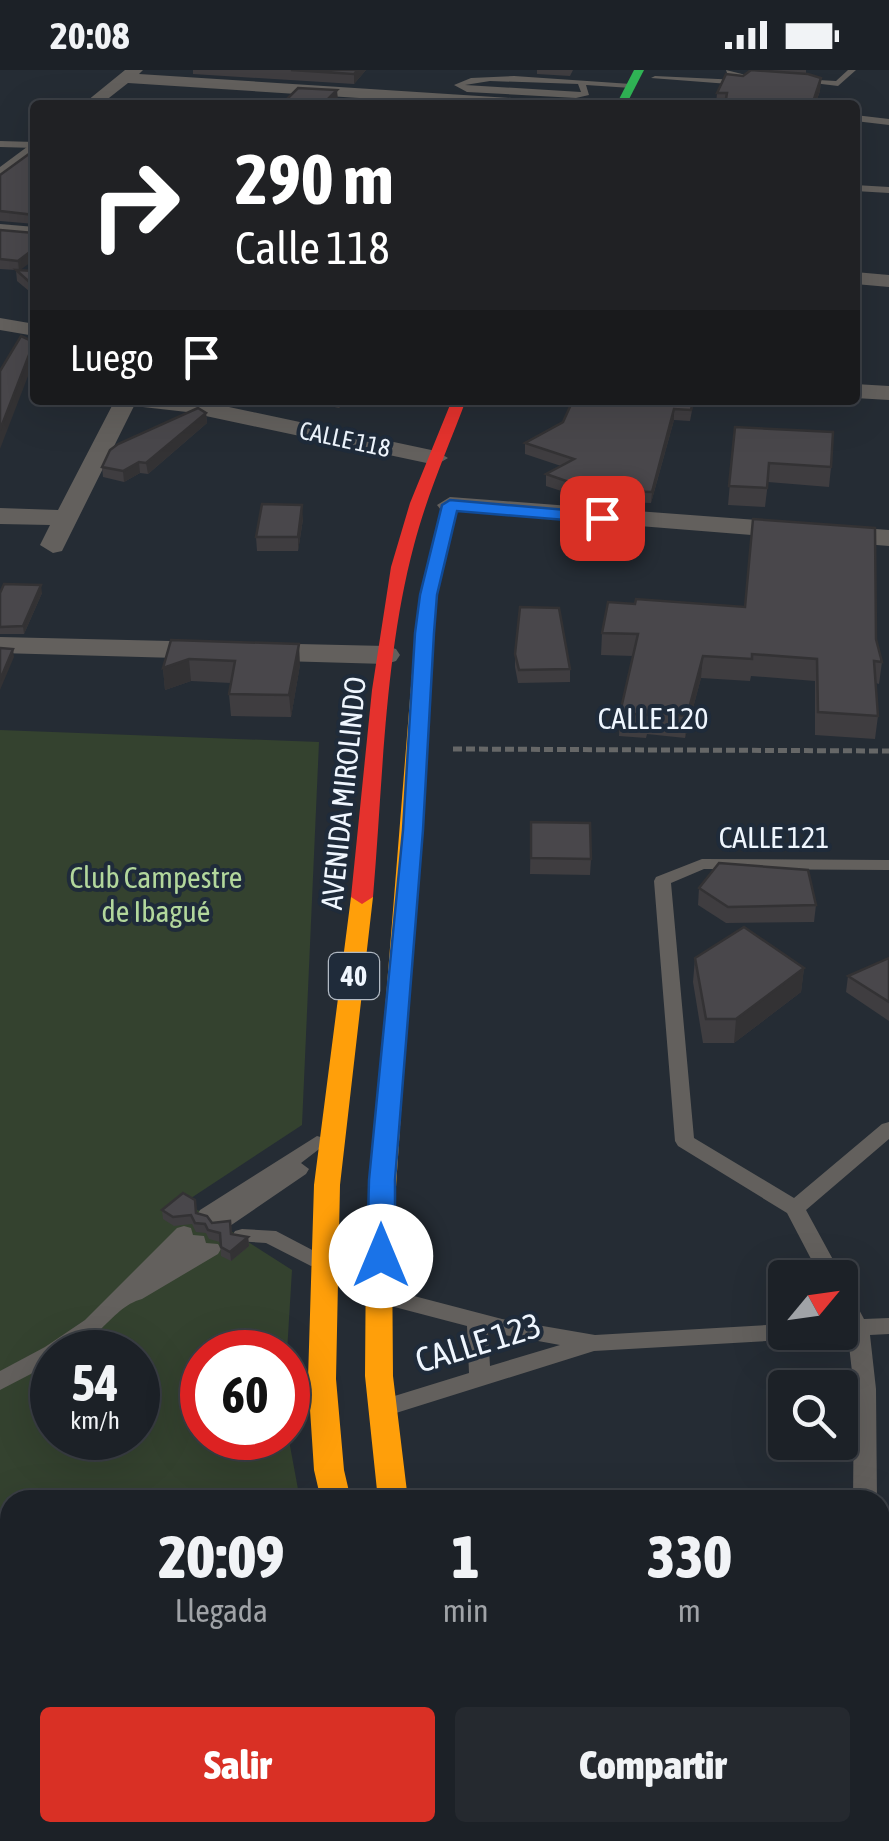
<!DOCTYPE html>
<html lang="es">
<meta charset="utf-8">
<style>
:root{--surface:#1c2127;--page:#25292f;--text:#f1f3f6;--muted:#a0a3a7;--line:#3a3e44;--accent:#d93025}
body{margin:0;font-family:"Asap Condensed",sans-serif;background:var(--page);color:var(--text);height:100vh;display:flex;flex-direction:column;font-size:38px;white-space:nowrap}
*{box-sizing:border-box;margin:0}
p{font-size:32px;color:var(--muted)}
.icon{flex:none;width:55px;height:55px;fill:none;stroke:currentColor;stroke-width:2;stroke-linecap:round;stroke-linejoin:round}
.map{position:relative;flex:1;overflow:hidden}
.panel{position:absolute;left:0px;top:1420px;width:890px;height:352px;display:flex;flex-direction:column;background:var(--surface);border-radius:30px 30px 0 0;box-shadow:0 10px 40px #0002,0 0 0 2px var(--line)}
.panel>*{flex:none}
.hud{position:absolute;left:30px;top:30px;width:830px;height:305px;border-radius:10px;box-shadow:0 10px 40px #0002,0 0 0 2px var(--line);background:#202124;color:#fff;overflow:hidden}
.needle{width:65px;rotate:61deg}
.fabs{position:absolute;left:768px;top:1190px;display:grid;gap:20px}
.fabs a{display:grid;place-items:center;width:90px;height:90px;border-radius:10px;background:var(--surface);box-shadow:0 10px 40px #0002,0 0 0 2px var(--line);font-size:50px}
.speed{position:absolute;left:30px;top:1260px;display:flex;gap:20px;font-size:50px;font-weight:700;text-align:center}
.speed>*{display:grid;place-content:center;width:130px;height:130px;border-radius:50%;background:var(--surface);box-shadow:0 10px 40px #0002,0 0 0 2px var(--line);line-height:1}
.speed small{font-size:25px;font-weight:400}
.speed .limit{border:15px solid #d22;background:#fff;color:#111}
.pin{position:absolute;display:grid;place-items:center;width:85px;height:85px;color:#fff;margin:-42px;border-radius:20px;box-shadow:0 5px 15px #0006}
.me{position:absolute;width:110px;margin:-55px;rotate:0deg;stroke-linejoin:round;filter:drop-shadow(0 0 8px #0008)}
.turn{display:flex;align-items:center;gap:35px;height:210px;padding:0 40px;font-size:45px}
.turn .icon{width:130px;height:130px;stroke-width:2.5}
.turn b{display:block;font-size:70px;line-height:85px}
.then{display:flex;align-items:center;height:95px;padding:0 40px;background:#0003;gap:20px;font-size:38px}
.eta{display:flex;justify-content:space-evenly;align-items:center;height:170px;text-align:center}
.eta b{font-size:60px;font-weight:800;line-height:70px}
.action{display:flex;gap:20px;margin-top:auto;padding:20px 40px}
.action a{flex:1;height:115px;border-radius:10px;background:var(--accent);color:#fff;font-size:40px;font-weight:800;line-height:115px;text-align:center}
.action a+a{background:var(--page);color:var(--text)}
.status{display:flex;justify-content:space-between;align-items:center;height:70px;padding:0 50px;background:var(--surface);direction:ltr}
.status svg{height:28px;fill:currentColor}
.map>svg:first-child{display:block}
.green{fill:#34422f;fill-rule:evenodd}
.lines{fill:none;stroke-linecap:round;stroke-linejoin:round}
.path{stroke:#666767;stroke-width:5;stroke-dasharray:9 4;stroke-linecap:butt}
.lane{fill:#63605d;fill-rule:evenodd}
.street{fill:#63605d;fill-rule:evenodd}
.fast{fill:#30b455;fill-rule:evenodd}
.slow{fill:#ff9f0a;fill-rule:evenodd}
.jam{fill:#e5322d;fill-rule:evenodd}
.wall{fill:#3f3d40}
.shaded-wall{fill:#333234}
.building{fill:#49474b;stroke:#333234;stroke-width:2.5}
.route{fill:#1a73e8;stroke:#114b97;stroke-width:2.5}
.labels{text-anchor:middle;dominant-baseline:central;stroke-width:8;stroke-linejoin:round;paint-order:stroke}
.far-street-label{font-size:25px;fill:#eff6fe;stroke:#1f2b3a}
.shield{fill:#1f2b3a;stroke:#b1b9c3;stroke-width:2.5}
.shield-label{font-size:28px;font-weight:bold;fill:#eff6fe}
.street-label{font-size:30px;fill:#eff6fe;stroke:#1f2b3a}
.park-label{font-size:30px;fill:#b2d79c;stroke:#1f2b3a}
.near-street-label{font-size:35px;fill:#eff6fe;stroke:#1f2b3a}
</style>
<div class="status"><b>20:08</b><svg viewBox="0 0 49 12"><path d="M0 12V9h3v3zM5 12V6h3v6zM10 12V3h3v9zM15 12V0h3v12zM26 1h20v11H26zM47 4h2v5h-2z"/></svg></div>
<div class="map">
<svg width="889" height="1771" viewBox="0 0 889 1771">
<rect width="100%" height="100%" fill="#252c34"/>
<!-- green -->
<path class="green" d="M0,660L319,672L302,1055L185,1132L292,1200L287,1282H202V1368L288,1365L300,1430H10V1762H396L400,1771H0ZM52,1282H138V1368H52Z"/>
<g class="lines">
<!-- path -->
<polyline class="path" points="453,679 889,681"/>
<!-- lane -->
<g class="lane">
<polygon points="726,0 750,6 742,15 651,8 655,6 739,10 741,8 728,6"/>
<polygon points="848,0 856,0 838,16 797,11 801,9 836,11"/>
<path d="M514,6L631,14L635,16L631,18L586,15L589,25L576,28L467,22L454,15L471,8ZM490,11L578,14L581,22L465,15Z"/>
<polygon points="855,45 889,49 889,55 855,51"/>
<polygon points="0,71 35,72 35,78 0,77"/>
<polygon points="855,115 889,117 889,123 855,121"/>
<polygon points="702,789 889,790 889,800 704,799 671,813 694,1068 794,1128 882,1054 889,1052 889,1069 806,1140 843,1208 840,1212 840,1208 821,1208 787,1143 678,1076 675,1071 654,811 656,807"/>
<polygon points="317,1066 324,1068 327,1073 301,1093 309,1099 306,1104 227,1158 213,1158 211,1151 200,1150 197,1145 200,1140"/>
<path d="M184,1156L191,1158L193,1165L204,1166L206,1173L218,1174L221,1179L218,1184L142,1229C108,1238 97,1282 52,1282V1293L0,1320V1301L45,1277L85,1250L177,1158Z"/>
<polygon points="242,1159 276,1161 318,1183 321,1188 318,1193 311,1196 266,1173 235,1171 232,1166 235,1161"/>
<polygon points="840,1215 847,1217 864,1249 889,1248 889,1264 870,1265 876,1319 877,1430 853,1430 854,1319 848,1267 840,1267 831,1262 840,1262 840,1251 843,1251 840,1244"/>
<path d="M391,1220L502,1249L595,1265L785,1254V1262H796L793,1268L785,1270L594,1281L396,1343L388,1340L385,1334L388,1328L469,1303L467,1256L383,1234L380,1228L383,1222ZM488,1262L560,1275L490,1296Z"/>
<polygon points="880,1537 889,1541 889,1628 880,1625"/>
<polygon points="10,1672 10,1696 0,1699 0,1675"/>
<polygon points="83,1762 115,1762 112,1771 79,1771"/>
<polygon points="308,1762 335,1762 338,1771 310,1771"/>
</g>
<!-- street -->
<g class="street">
<polygon points="125,0 143,0 139,4 543,30 551,35 468,35 128,13 100,35 82,35"/>
<polygon points="35,71 35,85 0,111 0,97"/>
<polygon points="0,154 35,157 35,169 0,166"/>
<polygon points="855,202 889,205 889,217 855,214"/>
<polygon points="0,248 35,254 35,266 0,260"/>
<polygon points="855,314 889,316 889,330 855,328"/>
<polygon points="115,330 196,330 436,381 448,388 436,395 187,342 134,336 62,481 53,483 40,475 50,455 0,454 0,438 58,440"/>
<polygon points="450,427 889,460 889,476 441,440 437,435"/>
<polygon points="0,567 386,576 396,579 400,585 396,591 386,594 0,583"/>
</g>
<!-- fast -->
<polygon class="fast" points="634,0 644,0 626,35 616,35"/>
<!-- slow -->
<g class="slow">
<polygon points="422,585 431,591 392,1177 393,1306 408,1430 378,1430 365,1306 366,1177 413,591"/>
<polygon points="362,820 373,827 340,1115 336,1309 344,1400 351,1430 321,1430 314,1400 308,1309 314,1115 351,827"/>
<polygon points="514,1762 549,1762 552,1771 517,1771"/>
</g>
<!-- jam -->
<g class="jam">
<path d="M452,330H466C448,378 427,425 414,475C384,588 383,711 373,827L362,834L351,827L372,620L391,497L410,433Z"/>
<polygon points="429,1762 464,1762 467,1771 432,1771"/>
</g>
</g>
<!-- wall -->
<g class="wall">
<polygon points="193,0 366,0 354,14 193,4"/>
<polygon points="537,0 573,0 570,6 537,4"/>
<polygon points="764,0 806,0 806,4 821,8 820,21 815,35 716,35 717,23 805,4"/>
<polygon points="35,81 35,154 0,151 0,105"/>
<polygon points="0,160 34,163 20,200 35,201 35,226 17,211 16,200 0,199"/>
<polygon points="304,330 350,330 339,338"/>
<polygon points="573,330 694,330 690,351 674,350 651,433 592,431 546,416 546,404 561,396 525,384 525,373 563,352"/>
<polygon points="206,343 207,353 148,404 140,403 124,412 103,407 102,397"/>
<polygon points="735,357 831,397 829,417 768,412 765,437 728,435"/>
<polygon points="303,449 298,481 257,481 256,467"/>
<polygon points="0,523 42,523 24,564 0,564"/>
<polygon points="602,563 876,569 882,592 879,614 876,613 878,646 875,669 815,665 815,611 751,606 750,611 701,608 685,668 647,664 646,668 619,666 620,643 633,586 601,585"/>
<polygon points="171,570 300,595 291,647 231,646 229,624 231,613 191,611 165,620 163,598"/>
<polygon points="515,584 570,599 570,612 518,613 515,597"/>
<polygon points="531,752 591,789 590,805 530,804"/>
<polygon points="699,818 816,835 814,852 726,853 698,835"/>
<polygon points="695,888 804,898 801,922 734,973 703,973 693,912"/>
<polygon points="889,888 889,951 846,922 848,906"/>
<polygon points="162,1140 197,1143 231,1164 248,1167 249,1176 231,1191 221,1186 220,1172 209,1169 206,1163 196,1162 192,1154 174,1156 163,1149"/>
</g>
<!-- shaded-wall -->
<g class="shaded-wall">
<polygon points="358,0 366,0 354,14 354,4"/>
<polygon points="821,8 820,21 815,35 812,35"/>
<polygon points="337,20 338,30 333,35 322,35"/>
<polygon points="35,178 35,189 19,201 18,191"/>
<polygon points="34,272 35,288 0,379 0,360"/>
<polygon points="338,330 350,330 339,338"/>
<polygon points="674,339 674,350 651,433 652,422"/>
<polygon points="206,343 207,353 148,404 146,393"/>
<polygon points="139,392 140,403 124,412 123,401"/>
<polygon points="302,435 303,449 298,481 298,467"/>
<polygon points="41,515 42,523 24,564 23,556"/>
<polygon points="299,574 300,595 291,647 289,625"/>
<polygon points="13,579 14,587 0,620 0,610"/>
<polygon points="703,586 701,608 685,668 687,646"/>
<polygon points="189,589 191,611 165,620 163,598"/>
<polygon points="804,898 801,922 734,973 736,949"/>
<polygon points="248,1167 249,1176 231,1191 230,1182"/>
</g>
<!-- building -->
<g class="building">
<polygon points="291,0 358,0 354,4"/>
<polygon points="751,0 808,4 821,8 812,35 725,35 727,23 717,23 726,4 743,6"/>
<polygon points="298,18 337,20 322,35 281,35"/>
<polygon points="33,81 35,81 35,145 0,141 0,105"/>
<polygon points="0,160 34,163 35,162 35,178 18,191 0,189"/>
<polygon points="16,200 35,201 35,217"/>
<polygon points="21,266 34,272 0,360 0,301"/>
<polygon points="573,330 693,330 691,340 674,339 652,422 592,420 546,404 574,389 525,373 563,352"/>
<polygon points="198,338 206,343 146,393 139,392 123,401 102,397 110,380 118,374"/>
<polygon points="735,357 833,362 831,397 769,393 767,418 729,416"/>
<polygon points="262,434 302,435 298,467 256,467"/>
<polygon points="753,449 875,458 876,569 882,592 874,591 878,646 818,642 817,589 752,584 752,589 703,586 687,646 648,641 648,645 620,643 638,564 602,563 608,532 635,534 636,529 745,537"/>
<polygon points="4,514 41,515 23,556 0,557 0,523"/>
<polygon points="520,537 559,538 570,599 519,600 515,584"/>
<polygon points="171,570 299,574 289,625 229,624 235,591 189,589 163,598"/>
<polygon points="0,578 13,579 0,610"/>
<polygon points="531,752 590,753 591,789 531,788"/>
<polygon points="719,793 808,800 816,835 728,837 699,818"/>
<polygon points="744,857 804,898 736,949 706,949 695,888"/>
<polygon points="889,888 889,932 848,906"/>
<polygon points="183,1123 195,1130 196,1143 207,1146 212,1153 230,1151 231,1164 248,1167 230,1182 221,1177 220,1163 208,1160 205,1154 195,1153 191,1145 173,1147 162,1140"/>
</g>
<!-- route -->
<polygon class="route" points="450,430 602,443 610,448 602,453 457,441 437,525 434,563 423,760 395,1110 395,1186 391,1193 371,1193 367,1186 369,1110 403,760 415,563 420,525 442,435"/>
<g class="labels">
<!-- far-street labels -->
<g class="far-street-label">
<text transform="translate(345 369) rotate(12)">CALLE 118</text>
</g>
<!-- shield labels -->
<rect class="shield" x="329" y="883" width="50" height="46" rx="8"/>
<g class="shield-label">
<text x="354" y="906">40</text>
</g>
<!-- street labels -->
<g class="street-label">
<text x="653" y="648">CALLE 120</text>
<text transform="translate(343 723) rotate(-84)">AVENIDA MIROLINDO</text>
<text x="774" y="767">CALLE 121</text>
</g>
<!-- park labels -->
<g class="park-label">
<text x="156" y="807">Club Campestre<tspan x="156" dy="34">de Ibagué</tspan></text>
</g>
<!-- near-street labels -->
<g class="near-street-label">
<text transform="translate(478 1272) rotate(-17)">CALLE 123</text>
</g>
</g>
</svg>
<div class="fabs">
<a><svg class="needle" viewBox="-14 -14 28 28"><path d="M0-13l5 13h-10z" fill="#e53935"/><path d="M0 13l5-13h-10z" fill="#a0a3a7"/></svg></a>
<a><svg class="icon" aria-label="search" viewBox="0 0 24 24"><circle cx="10" cy="10" r="6"/><path d="M15 15l6 6"/></svg></a>
</div>
<div class="speed"><div>54<small>km/h</small></div><div class="limit">60</div></div>
<div class="pin" style="left:602px;top:448px;background:#d93025"><svg class="icon" aria-label="arrive" viewBox="0 0 24 24"><path d="M6 21V4h12l-3 4 3 4H6"/></svg></div>
<svg class="me" style="left:381px;top:1186px" viewBox="-20 -20 40 40"><circle r="19" fill="#fff"/><path d="M0-13L10 11 0 6-10 11z" fill="#1a73e8"/></svg>
<div class="hud">
<div class="turn"><svg class="icon" aria-label="right" viewBox="0 0 24 24"><path d="M7 20v-9h11M14 6l5 5-5 5"/></svg><div><b>290 m</b>Calle 118</div></div>
<div class="then">Luego<svg class="icon" aria-label="arrive" viewBox="0 0 24 24"><path d="M6 21V4h12l-3 4 3 4H6"/></svg></div>
</div>
<section class="panel">
<div class="eta">
<div><b>20:09</b><p>Llegada</p></div>
<div><b>1</b><p>min</p></div>
<div><b>330</b><p>m</p></div>
</div>
<div class="action"><a>Salir</a><a>Compartir</a></div>
</section>
</div>
